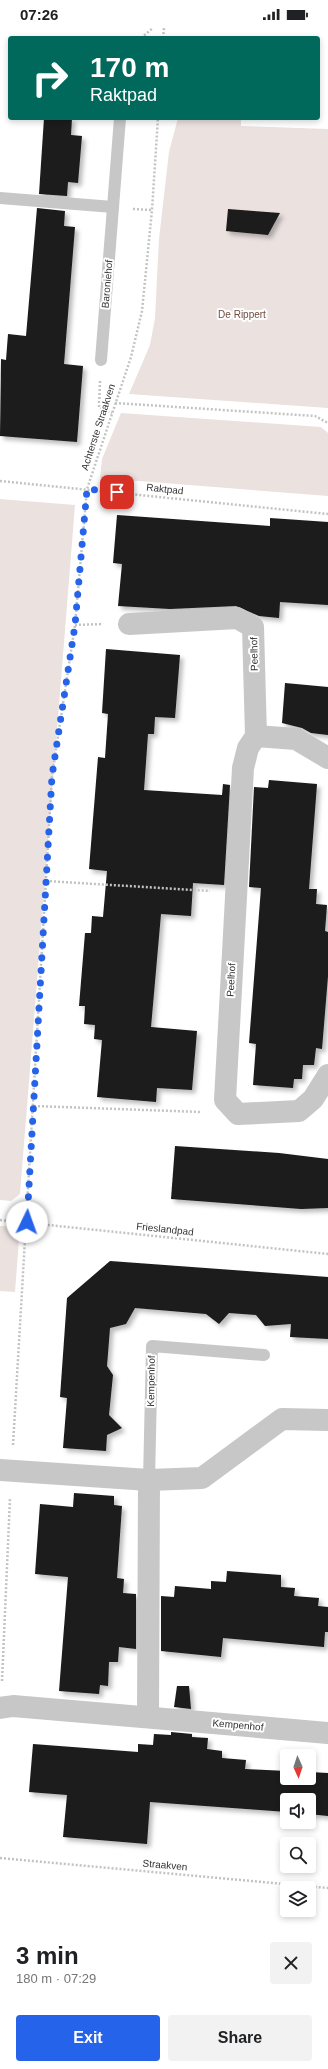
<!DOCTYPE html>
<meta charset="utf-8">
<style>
:root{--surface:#fff;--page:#f2f2f2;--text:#202124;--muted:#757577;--accent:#2563eb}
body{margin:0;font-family:Helvetica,sans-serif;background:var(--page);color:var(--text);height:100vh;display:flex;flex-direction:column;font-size:15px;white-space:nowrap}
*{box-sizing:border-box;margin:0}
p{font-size:13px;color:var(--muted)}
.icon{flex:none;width:22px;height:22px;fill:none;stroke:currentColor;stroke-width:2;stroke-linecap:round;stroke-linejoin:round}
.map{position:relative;height:1901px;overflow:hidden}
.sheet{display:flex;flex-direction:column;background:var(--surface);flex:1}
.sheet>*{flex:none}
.guide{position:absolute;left:8px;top:8px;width:312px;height:84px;border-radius:4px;box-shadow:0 2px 6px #0003;background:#00695c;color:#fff;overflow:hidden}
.needle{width:26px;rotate:177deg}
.fabs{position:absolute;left:280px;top:1721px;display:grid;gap:8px}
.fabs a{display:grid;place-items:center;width:36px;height:36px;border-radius:4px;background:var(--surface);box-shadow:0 2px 6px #0003;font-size:20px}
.pin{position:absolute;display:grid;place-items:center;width:34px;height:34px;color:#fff;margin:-17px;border-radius:8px;box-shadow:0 2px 6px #0006}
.me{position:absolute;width:44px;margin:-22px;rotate:3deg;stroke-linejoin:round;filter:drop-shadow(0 0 3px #0008)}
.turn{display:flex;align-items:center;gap:14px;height:84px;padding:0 16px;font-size:18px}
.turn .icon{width:52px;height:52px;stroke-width:2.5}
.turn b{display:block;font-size:28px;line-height:34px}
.round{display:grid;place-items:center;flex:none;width:42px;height:42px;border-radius:4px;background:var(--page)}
.head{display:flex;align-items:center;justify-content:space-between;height:68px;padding:0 16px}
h1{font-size:24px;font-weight:700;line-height:30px}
.action{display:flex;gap:8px;margin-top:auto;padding:8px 16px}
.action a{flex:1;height:46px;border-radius:4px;background:var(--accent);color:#fff;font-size:16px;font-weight:700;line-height:46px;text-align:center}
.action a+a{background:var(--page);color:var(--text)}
.status{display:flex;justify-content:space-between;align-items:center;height:28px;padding:0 20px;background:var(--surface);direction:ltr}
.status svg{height:11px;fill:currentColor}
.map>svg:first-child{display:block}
.green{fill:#ebe1df}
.building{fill:#1a1a1a;filter:url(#shadow)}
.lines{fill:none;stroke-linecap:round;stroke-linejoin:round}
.path{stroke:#c3c3c3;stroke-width:2.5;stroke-dasharray:2 2;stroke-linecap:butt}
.service{stroke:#c7c7c7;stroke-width:12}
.minor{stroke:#c7c7c7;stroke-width:22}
.route{stroke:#2563eb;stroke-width:7;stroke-dasharray:0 12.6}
.labels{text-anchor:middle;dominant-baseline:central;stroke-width:4;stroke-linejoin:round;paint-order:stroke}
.street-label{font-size:10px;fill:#333;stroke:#fff}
.park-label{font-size:10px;fill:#6f4c3f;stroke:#fff}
</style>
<div class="status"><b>07:26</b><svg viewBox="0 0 49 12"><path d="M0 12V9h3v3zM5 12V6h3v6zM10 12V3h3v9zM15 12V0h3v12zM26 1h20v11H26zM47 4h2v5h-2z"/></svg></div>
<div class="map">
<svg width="328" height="1901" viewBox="0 0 328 1901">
<defs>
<filter id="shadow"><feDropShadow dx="3.5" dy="3.5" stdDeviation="2" flood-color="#0004"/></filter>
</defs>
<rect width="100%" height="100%" fill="#fff"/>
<!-- green -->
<g class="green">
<polygon points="178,90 241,90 241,98 328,101 328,380 129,366 150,317 155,290 159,211 169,124"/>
<polygon points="121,385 321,399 328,405 328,468 100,450 102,431"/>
<polygon points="0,471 75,477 20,1166 11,1173 0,1172"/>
<polygon points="0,1198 20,1199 15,1264 0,1263"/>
</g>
<!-- building -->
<g class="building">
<polygon points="44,90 72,90 71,107 82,108 78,155 68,154 67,168 39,166"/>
<polygon points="37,180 65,183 64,198 75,199 64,336 83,338 77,414 0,408 1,331 6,332 8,306 26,308"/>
<polygon points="228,181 280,185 268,207 226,203"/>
<polygon points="117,487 270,498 270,490 328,494 328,577 280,574 279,590 259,588 236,578 170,581 118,578 122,536 113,535"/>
<polygon points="106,621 180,627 175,690 155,689 154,706 148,706 144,762 222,767 223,756 230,757 224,857 193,855 191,888 161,886 151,999 197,1003 192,1062 157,1060 156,1074 97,1069 102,1012 94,1011 95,997 84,996 85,978 79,978 85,905 91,905 92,888 103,889 107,843 89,841 98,729 105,730 108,686 102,685"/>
<polygon points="285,655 328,659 328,707 311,705 302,700 282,695"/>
<polygon points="269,752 317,756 309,861 317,861 316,876 327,877 325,903 328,904 328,948 322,1021 316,1020 314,1037 303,1037 302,1051 294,1051 293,1060 253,1057 256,1016 249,1015 261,860 249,859 254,759 268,760"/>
<polygon points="175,1118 279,1125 328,1131 328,1180 301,1181 171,1171"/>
<polygon points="110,1233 328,1249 328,1311 290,1309 291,1296 265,1298 256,1287 229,1285 219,1296 206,1286 135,1280 126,1296 110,1300 107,1338 113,1347 109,1387 122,1400 107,1407 106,1423 63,1420 67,1370 60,1369 67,1270"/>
<polygon points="74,1465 114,1468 114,1477 122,1478 117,1550 124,1551 123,1565 136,1566 136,1621 119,1619 118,1634 109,1634 108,1658 100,1657 99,1666 59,1663 68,1549 35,1546 40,1476 73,1479"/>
<polygon points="227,1543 281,1547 281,1559 295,1560 294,1568 319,1570 318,1578 328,1579 328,1604 325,1604 324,1619 223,1610 221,1629 161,1623 161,1568 174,1569 175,1558 211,1561 211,1553 226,1554"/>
<polygon points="177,1658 189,1658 191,1681 174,1679"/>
<polygon points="171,1704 192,1706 192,1709 208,1710 207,1721 222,1723 222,1730 246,1732 245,1741 287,1743 287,1750 309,1750 309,1744 328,1745 328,1788 309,1786 309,1772 287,1772 287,1784 150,1774 147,1816 63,1809 67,1767 29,1764 33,1716 138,1724 138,1716 153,1717 154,1706 171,1707"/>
</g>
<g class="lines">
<!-- path -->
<g class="path">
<polyline points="141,10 153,0"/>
<polyline points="163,10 164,0"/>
<polyline points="133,181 152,182"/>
<polyline points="100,353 99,380 112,385"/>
<polyline points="115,375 315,388 328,395"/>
<polyline points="0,453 328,486"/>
<polyline points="75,597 103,596"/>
<polyline points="46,853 210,863"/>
<polyline points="34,1078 201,1084"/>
<polyline points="0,1192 328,1226"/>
<polyline points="13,1417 52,748 75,597 87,461 131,329 142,283 152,182 158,90"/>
<polyline points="2,1653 10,1470"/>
<polyline points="0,1830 328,1860"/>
</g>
<!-- service -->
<g class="service">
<polyline points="0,170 113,179"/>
<polyline points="101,332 120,90"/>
<polyline points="149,1452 152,1318 264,1327"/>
</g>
<!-- minor -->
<g class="minor">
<polyline points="129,596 237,590 253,599 256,708 248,720 243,740 225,1072 238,1086 299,1083 313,1071 328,1047"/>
<polyline points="256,708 296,711 328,730"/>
<polyline points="0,1442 149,1452 202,1450 282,1391 328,1392"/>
<polyline points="0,1680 13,1678 328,1705"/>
<polyline points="148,1689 149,1452"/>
</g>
</g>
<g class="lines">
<!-- route -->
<polyline class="route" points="27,1194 52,748 75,597 87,461 117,464"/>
</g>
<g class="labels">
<!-- street labels -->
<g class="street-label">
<text transform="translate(107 256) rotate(-85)">Baroniehof</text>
<text transform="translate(98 399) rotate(-72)">Achterste Straakven</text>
<text transform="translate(165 461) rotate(6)">Raktpad</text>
<text transform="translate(254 626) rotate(-91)">Peelhof</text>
<text transform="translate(231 952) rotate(-87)">Peelhof</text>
<text transform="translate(165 1201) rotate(6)">Frieslandpad</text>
<text transform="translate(151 1353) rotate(-89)">Kempenhof</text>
<text transform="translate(238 1697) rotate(5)">Kempenhof</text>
<text transform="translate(165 1837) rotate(5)">Straakven</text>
</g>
<!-- park labels -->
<g class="park-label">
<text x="242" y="286">De Rippert</text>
</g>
</g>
</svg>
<div class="fabs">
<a><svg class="needle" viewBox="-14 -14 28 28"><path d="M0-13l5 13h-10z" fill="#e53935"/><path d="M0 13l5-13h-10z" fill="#757577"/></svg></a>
<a><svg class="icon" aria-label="sound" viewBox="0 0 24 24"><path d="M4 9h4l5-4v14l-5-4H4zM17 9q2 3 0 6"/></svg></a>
<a><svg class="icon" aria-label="search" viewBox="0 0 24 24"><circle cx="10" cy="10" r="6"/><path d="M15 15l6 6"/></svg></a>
<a><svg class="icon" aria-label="layers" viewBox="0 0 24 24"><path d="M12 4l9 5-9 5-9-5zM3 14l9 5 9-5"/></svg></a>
</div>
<div class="pin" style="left:117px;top:464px;background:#d93025"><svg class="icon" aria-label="arrive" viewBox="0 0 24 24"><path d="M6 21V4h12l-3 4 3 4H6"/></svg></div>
<svg class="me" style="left:27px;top:1194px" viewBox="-20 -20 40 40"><circle r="19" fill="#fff"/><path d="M0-13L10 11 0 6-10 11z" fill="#2563eb"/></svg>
<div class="guide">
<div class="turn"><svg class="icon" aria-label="right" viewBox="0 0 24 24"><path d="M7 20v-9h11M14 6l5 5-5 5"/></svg><div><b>170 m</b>Raktpad</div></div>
</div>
</div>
<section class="sheet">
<div class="head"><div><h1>3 min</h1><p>180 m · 07:29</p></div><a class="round"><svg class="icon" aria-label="close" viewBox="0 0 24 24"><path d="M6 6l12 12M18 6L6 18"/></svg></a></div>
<div class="action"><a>Exit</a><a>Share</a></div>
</section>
